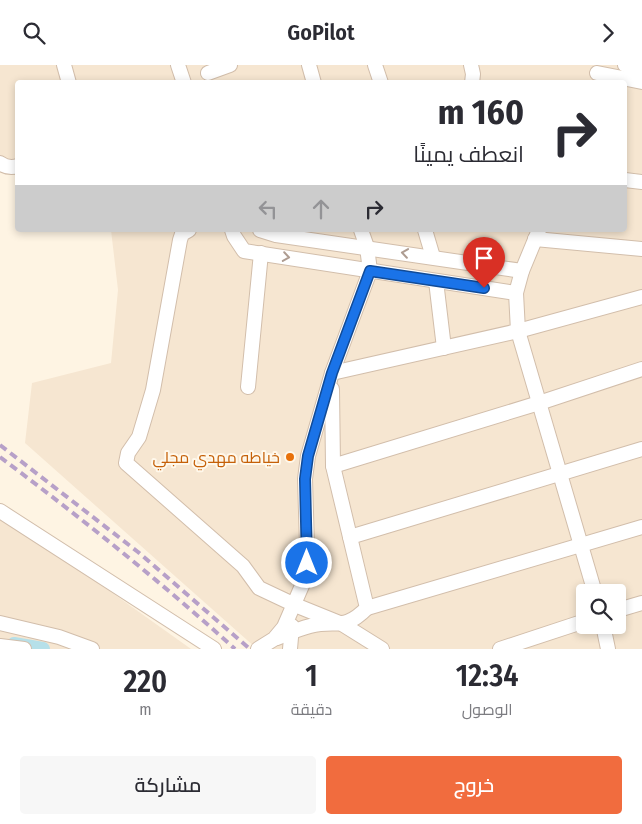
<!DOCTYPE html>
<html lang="ar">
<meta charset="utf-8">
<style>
:root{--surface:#fff;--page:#f7f7f7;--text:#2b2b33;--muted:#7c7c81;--accent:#f16c3e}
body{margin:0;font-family:"Fira Sans Condensed",Cairo,sans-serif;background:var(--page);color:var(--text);direction:rtl;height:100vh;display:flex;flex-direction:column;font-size:19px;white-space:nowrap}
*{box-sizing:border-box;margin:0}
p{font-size:16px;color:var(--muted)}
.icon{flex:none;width:28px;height:28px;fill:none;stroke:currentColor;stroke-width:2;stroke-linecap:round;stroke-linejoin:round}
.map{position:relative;height:584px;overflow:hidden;direction:ltr}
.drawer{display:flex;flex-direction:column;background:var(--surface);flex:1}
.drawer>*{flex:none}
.hud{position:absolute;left:15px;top:15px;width:612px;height:152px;border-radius:5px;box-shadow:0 2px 8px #0003;direction:rtl;background:#fff;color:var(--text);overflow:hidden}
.buttons{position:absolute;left:576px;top:519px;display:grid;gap:10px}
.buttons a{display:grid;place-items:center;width:50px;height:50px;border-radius:5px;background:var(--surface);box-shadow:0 2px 8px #0003;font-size:25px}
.pin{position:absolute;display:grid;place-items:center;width:42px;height:42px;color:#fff;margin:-51px -21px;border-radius:50% 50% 50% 0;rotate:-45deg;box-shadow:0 0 5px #0007}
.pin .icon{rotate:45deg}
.me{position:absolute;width:55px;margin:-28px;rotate:0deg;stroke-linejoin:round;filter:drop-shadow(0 0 4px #0008)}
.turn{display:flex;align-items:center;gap:18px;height:105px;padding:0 20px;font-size:22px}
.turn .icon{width:65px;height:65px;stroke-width:2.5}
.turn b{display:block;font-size:35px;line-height:42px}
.lanes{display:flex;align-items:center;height:48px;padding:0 20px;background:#0003;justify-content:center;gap:25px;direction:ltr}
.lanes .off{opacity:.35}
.eta{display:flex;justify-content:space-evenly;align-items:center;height:85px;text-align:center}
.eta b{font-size:30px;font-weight:600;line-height:35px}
.action{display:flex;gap:10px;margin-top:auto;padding:10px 20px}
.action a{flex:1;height:58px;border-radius:5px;background:var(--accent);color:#fff;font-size:20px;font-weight:600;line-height:58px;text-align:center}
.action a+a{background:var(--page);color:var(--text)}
header{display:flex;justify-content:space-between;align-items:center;height:65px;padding:0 20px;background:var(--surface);font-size:22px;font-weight:600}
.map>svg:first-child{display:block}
.residential{fill:#f6e6d1;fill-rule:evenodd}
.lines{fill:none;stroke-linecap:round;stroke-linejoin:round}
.canal{stroke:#b6e0e9;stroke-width:14}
.minor-casing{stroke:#d2beab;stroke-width:16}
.minor{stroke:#fff;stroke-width:14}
.rail{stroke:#b7a0c8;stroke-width:4;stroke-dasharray:8 5;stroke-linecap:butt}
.oneway{stroke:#ae9c91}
.route-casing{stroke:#114b97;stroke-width:12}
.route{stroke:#1a73e8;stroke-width:9}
.food-dot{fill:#e8710a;stroke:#fff8eb;stroke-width:2}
.labels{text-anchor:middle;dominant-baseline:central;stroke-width:4;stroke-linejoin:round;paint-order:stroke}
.food-label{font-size:16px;fill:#c56008;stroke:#fff8eb;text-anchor:end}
</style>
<header><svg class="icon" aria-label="forward" viewBox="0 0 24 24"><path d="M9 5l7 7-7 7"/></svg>GoPilot<svg class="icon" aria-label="search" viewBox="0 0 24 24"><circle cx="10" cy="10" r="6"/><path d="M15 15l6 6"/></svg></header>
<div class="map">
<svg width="642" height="584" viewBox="0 0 642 584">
<rect width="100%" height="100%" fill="#fef4e3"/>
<!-- residential -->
<g class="residential">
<path d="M0,0H642V584H257L25,378L32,318L111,298L118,225L111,165H625V18H18L17,105L0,101ZM585,528H618V560H585Z"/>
<polygon points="0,448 191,584 0,584"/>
</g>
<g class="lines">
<!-- canal -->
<polyline class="canal" points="14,579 43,584"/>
<!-- minor casing -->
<g class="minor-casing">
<g id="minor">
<polyline points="64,0 69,18"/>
<polyline points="178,0 184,18"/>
<polyline points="309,0 314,18"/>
<polyline points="375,0 381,18"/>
<polyline points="471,0 473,9 472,18"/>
<polyline points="625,0 642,6"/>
<polyline points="208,8 230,0"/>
<polyline points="597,8 642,17"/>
<path d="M0,98C5,102 11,103 18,101"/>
<polyline points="625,115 642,117"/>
<polyline points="189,165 182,169 180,175 153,325 139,372 128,388 126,398 243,501 259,523 295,540 342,559 382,584"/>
<polyline points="232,165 234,171 244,186 516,228"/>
<polyline points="260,165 276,170 522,206"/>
<polyline points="425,165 433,192"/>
<polyline points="539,165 522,206 516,228 518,266 595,528"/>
<polyline points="535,174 642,184"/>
<polyline points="436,216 444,283"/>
<polyline points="332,308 518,266 642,232"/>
<polyline points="248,322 261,188"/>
<polyline points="333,401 539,338 642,304"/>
<polyline points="0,446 214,584"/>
<polyline points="350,472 642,384"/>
<polyline points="367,543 642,462"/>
<polyline points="618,545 642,538"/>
<polyline points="0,558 59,572 92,584"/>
<polyline points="603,560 608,584"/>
<path d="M277,573C287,569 298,564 310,561C337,554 343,567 367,543L333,401L332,324"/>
<polyline points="0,581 24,584"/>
<polyline points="258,584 274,574 284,562 304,516 307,480 305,414 308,391 332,308 370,206 367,182 361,165"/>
<polyline points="290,584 292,561"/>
<polyline points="500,584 585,556"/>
</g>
</g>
<!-- minor -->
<use href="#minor" class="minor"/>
<!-- rail -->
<g class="rail">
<polyline points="0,380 138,487 250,584"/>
<path d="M0,392C81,453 160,516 235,584"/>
</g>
</g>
<!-- one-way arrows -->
<defs><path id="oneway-chevron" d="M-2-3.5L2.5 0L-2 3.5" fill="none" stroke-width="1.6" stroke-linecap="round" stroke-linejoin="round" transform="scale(1.25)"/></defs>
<g class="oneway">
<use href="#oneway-chevron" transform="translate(405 188) rotate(-172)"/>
<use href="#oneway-chevron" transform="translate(286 192) rotate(9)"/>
</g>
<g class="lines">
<!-- route casing -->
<g class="route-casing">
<polyline id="route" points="307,498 305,414 308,391 332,308 370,206 484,223"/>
</g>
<!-- route -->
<use href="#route" class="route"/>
</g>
<!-- markers -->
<circle class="food-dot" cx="290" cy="392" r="5"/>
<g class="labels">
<!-- food labels -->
<g class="food-label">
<text x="280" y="392">خياطه مهدي مجلي</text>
</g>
</g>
</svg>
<div class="buttons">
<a><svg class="icon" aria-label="search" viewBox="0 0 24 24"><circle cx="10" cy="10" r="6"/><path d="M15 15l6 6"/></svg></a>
</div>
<div class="pin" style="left:484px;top:223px;background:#d93025"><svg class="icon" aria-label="arrive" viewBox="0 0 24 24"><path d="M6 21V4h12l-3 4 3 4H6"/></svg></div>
<svg class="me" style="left:307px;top:498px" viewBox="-20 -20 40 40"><circle r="17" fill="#1a73e8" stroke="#fff" stroke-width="3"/><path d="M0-11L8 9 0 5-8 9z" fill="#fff"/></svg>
<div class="hud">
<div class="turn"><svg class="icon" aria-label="right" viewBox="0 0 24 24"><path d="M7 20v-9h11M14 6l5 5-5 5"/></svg><div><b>160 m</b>انعطف يمينًا</div></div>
<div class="lanes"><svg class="icon off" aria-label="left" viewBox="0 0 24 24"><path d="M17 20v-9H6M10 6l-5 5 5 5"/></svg><svg class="icon off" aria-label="ahead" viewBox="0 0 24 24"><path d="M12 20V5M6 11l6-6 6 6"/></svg><svg class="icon" aria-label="right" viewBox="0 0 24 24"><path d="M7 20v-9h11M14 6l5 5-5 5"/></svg></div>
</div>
</div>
<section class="drawer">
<div class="eta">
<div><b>12:34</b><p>الوصول</p></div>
<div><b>1</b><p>دقيقة</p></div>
<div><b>220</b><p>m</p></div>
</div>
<div class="action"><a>خروج</a><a>مشاركة</a></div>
</section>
